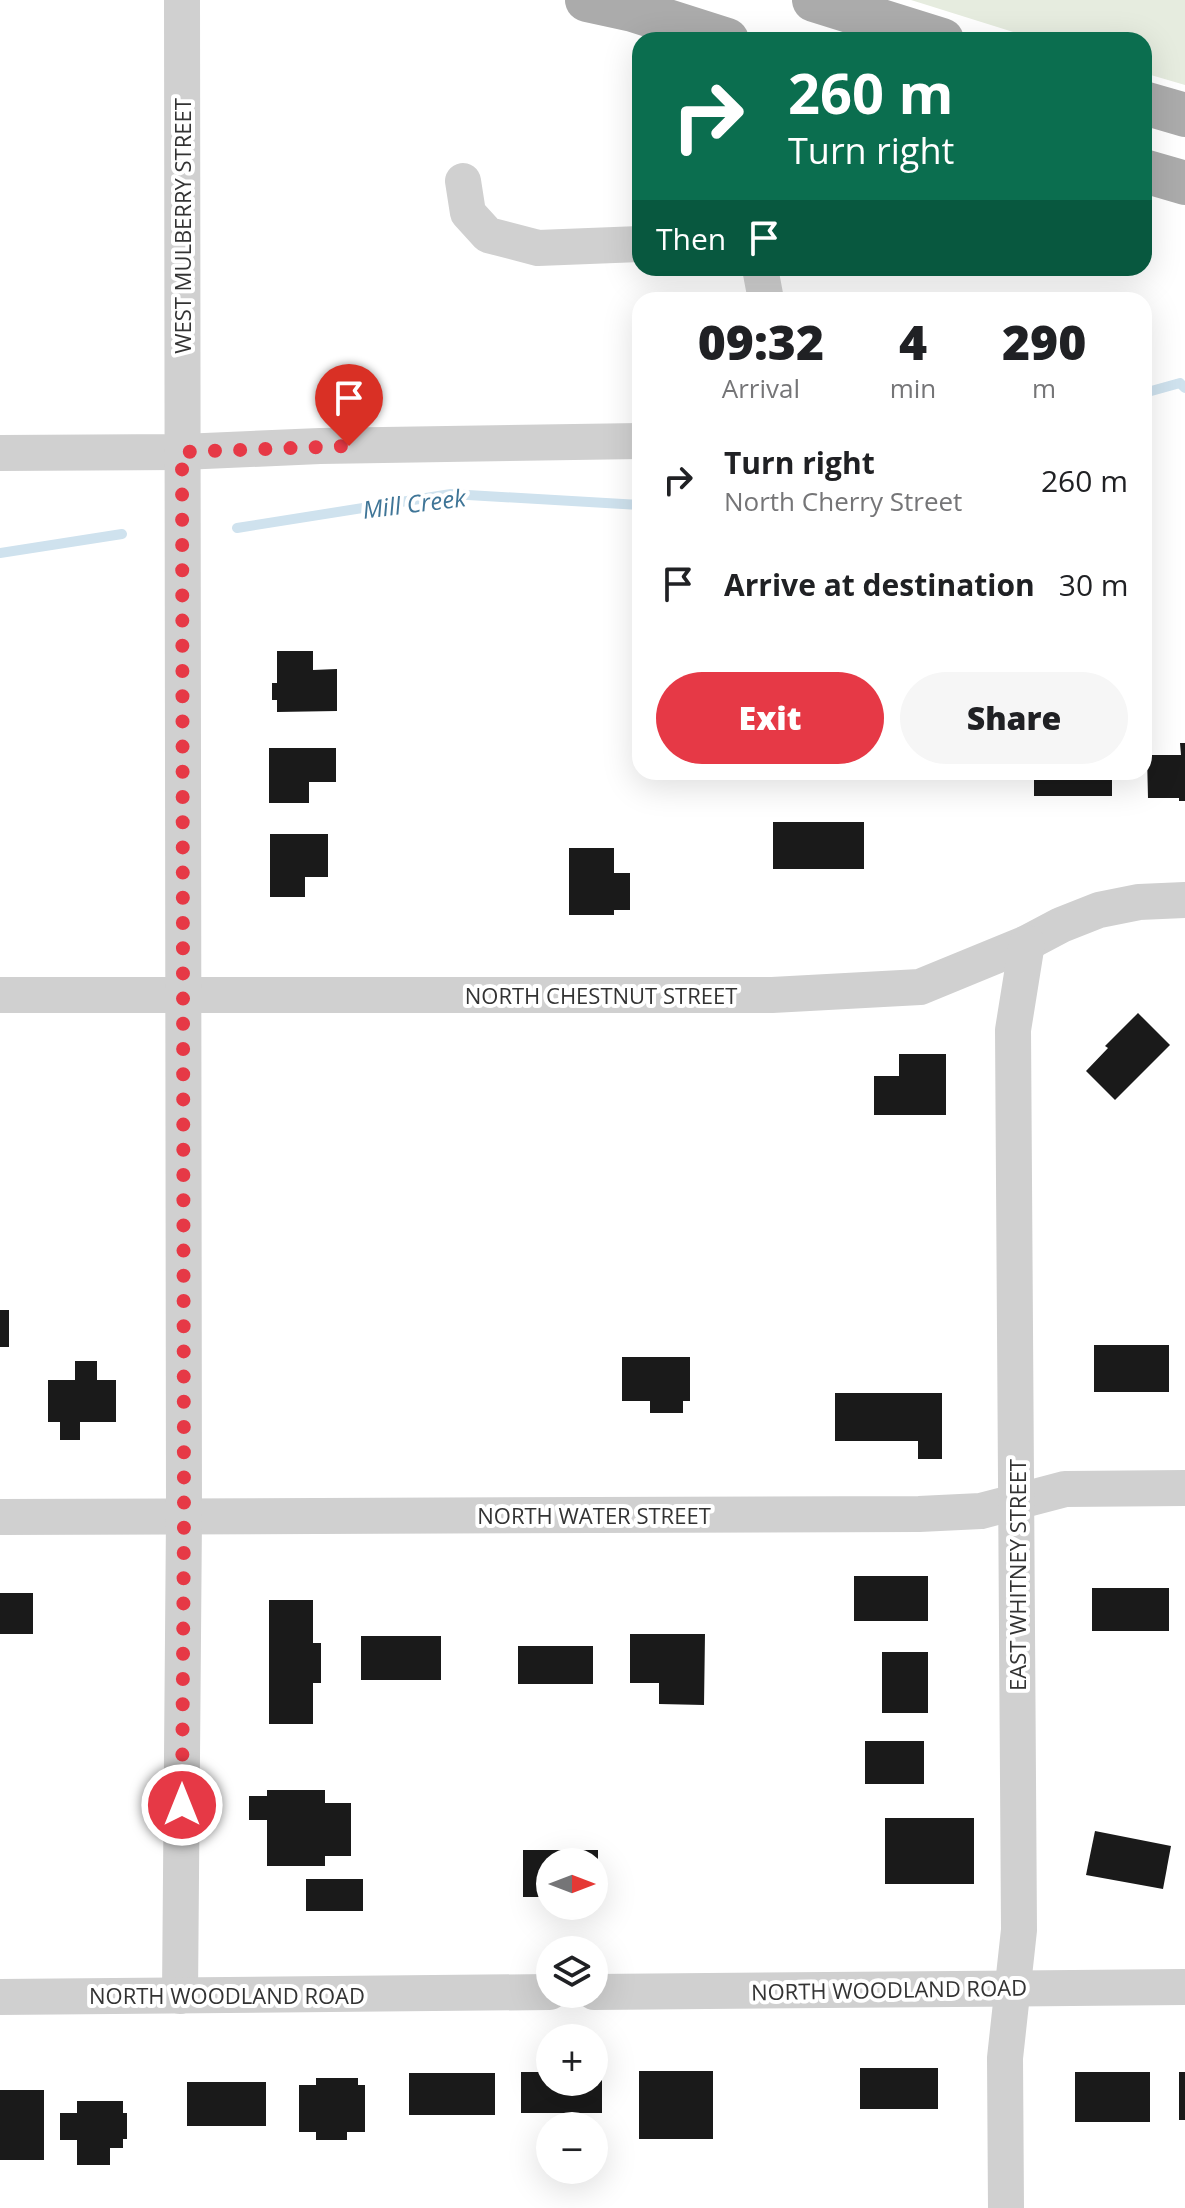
<!DOCTYPE html>
<meta charset="utf-8">
<style>
:root{--surface:#fff;--page:#f6f6f6;--text:#202124;--muted:#757577;--accent:#e63946}
body{margin:0;font-family:"Open Sans",sans-serif;background:var(--page);color:var(--text);height:100vh;display:flex;flex-direction:column;font-size:30px;white-space:nowrap}
*{box-sizing:border-box;margin:0}
p{font-size:26px;color:var(--muted)}
.icon{flex:none;width:44px;height:44px;fill:none;stroke:currentColor;stroke-width:2;stroke-linecap:round;stroke-linejoin:round}
.map{position:relative;flex:1;overflow:hidden}
.details{position:absolute;left:632px;top:292px;width:520px;height:488px;display:flex;flex-direction:column;background:var(--surface);border-radius:24px;box-shadow:0 8px 32px #0002}
.details>*{flex:none}
.banner{position:absolute;left:632px;top:32px;width:520px;height:244px;border-radius:24px;box-shadow:0 8px 32px #0002;background:#0b6e4f;color:#fff;overflow:hidden}
.needle{width:52px;rotate:90deg}
.tools{position:absolute;left:536px;top:1848px;display:grid;gap:16px}
.tools a{display:grid;place-items:center;width:72px;height:72px;border-radius:50%;background:var(--surface);box-shadow:0 8px 32px #0002;font-size:40px}
.pin{position:absolute;display:grid;place-items:center;width:68px;height:68px;color:#fff;margin:-82px -34px;border-radius:50% 50% 50% 0;rotate:-45deg;box-shadow:0 0 8px #0007}
.pin .icon{rotate:45deg}
.me{position:absolute;width:88px;margin:-44px;rotate:0deg;stroke-linejoin:round;filter:drop-shadow(0 0 6px #0008)}
.turn{display:flex;align-items:center;gap:28px;height:168px;padding:0 24px;font-size:36px}
.turn .icon{width:104px;height:104px;stroke-width:2.5}
.turn b{display:block;font-size:56px;line-height:68px}
.then{display:flex;align-items:center;height:76px;padding:0 24px;background:#0003;gap:16px;font-size:30px}
.eta{display:flex;justify-content:space-evenly;align-items:center;height:136px;text-align:center}
.eta b{font-size:48px;font-weight:800;line-height:56px}
.primary-button{display:flex;gap:16px;margin-top:auto;padding:16px 24px}
.primary-button a{flex:1;height:92px;border-radius:48px;background:var(--accent);color:#fff;font-size:32px;font-weight:800;line-height:92px;text-align:center}
.primary-button a+a{background:var(--page);color:var(--text)}
ul{padding:0;list-style:none}
li{display:flex;align-items:center;gap:24px;height:104px;padding:0 24px}
li div{flex:1}
li b{display:block;font-size:30px}
li em{font-style:normal}
.map>svg:first-child{display:block}
.green{fill:#e6ecdf}
.lines{fill:none;stroke-linecap:round;stroke-linejoin:round}
.stream{stroke:#cfe2ee;stroke-width:10}
.building{fill:#1a1a1a}
.minor{stroke:#d0d0d0;stroke-width:36}
.major{stroke:#ababab;stroke-width:44}
.route{stroke:#e63946;stroke-width:14;stroke-dasharray:0 25.2}
.labels{text-anchor:middle;dominant-baseline:central;stroke-width:8;stroke-linejoin:round;paint-order:stroke}
.street-label{font-size:22px;fill:#333;stroke:#fff}
.water-label{font-size:24px;font-style:italic;fill:#3f7597;stroke:#fff}
</style>
<div class="map">
<svg width="1185" height="2208" viewBox="0 0 1185 2208">
<rect width="100%" height="100%" fill="#fff"/>
<!-- green -->
<polygon class="green" points="911,0 1185,0 1185,85 1144,73 1144,40 1039,40"/>
<g class="lines">
<!-- stream -->
<g class="stream">
<polyline points="1144,393 1180,383 1185,388"/>
<polyline points="237,528 451,494 640,505"/>
<polyline points="0,553 122,534"/>
</g>
</g>
<!-- building -->
<g class="building">
<polygon points="277,651 313,651 313,670 337,669 337,711 277,712 277,700 272,700 272,683 277,683"/>
<polygon points="1180,743 1185,743 1185,801 1179,801 1179,798 1148,798 1147,755 1181,755"/>
<polygon points="269,748 336,748 336,782 309,782 309,803 269,803"/>
<rect x="1034" y="772" width="78" height="24"/>
<rect x="773" y="822" width="91" height="47"/>
<polygon points="270,834 328,834 328,877 305,877 305,897 270,897"/>
<polygon points="569,848 614,848 614,873 630,873 630,910 614,910 614,915 569,915"/>
<polygon points="1138,1013 1170,1045 1115,1100 1086,1071 1108,1048 1105,1046"/>
<polygon points="899,1054 946,1054 946,1115 874,1115 874,1076 899,1076"/>
<rect x="0" y="1310" width="9" height="37"/>
<rect x="1094" y="1345" width="75" height="47"/>
<polygon points="622,1357 690,1357 690,1401 683,1401 683,1413 650,1413 650,1401 622,1401"/>
<polygon points="75,1361 97,1361 97,1380 116,1380 116,1422 80,1422 80,1440 60,1440 60,1422 48,1422 48,1380 75,1380"/>
<polygon points="835,1393 942,1393 942,1459 918,1459 918,1441 835,1441"/>
<rect x="854" y="1576" width="74" height="45"/>
<rect x="1092" y="1588" width="77" height="43"/>
<rect x="0" y="1593" width="33" height="41"/>
<polygon points="269,1600 313,1600 313,1643 321,1643 321,1683 313,1683 313,1724 269,1724"/>
<polygon points="630,1634 705,1634 704,1705 659,1704 659,1683 630,1683"/>
<rect x="361" y="1636" width="80" height="44"/>
<rect x="518" y="1646" width="75" height="38"/>
<rect x="882" y="1652" width="46" height="61"/>
<rect x="865" y="1741" width="59" height="43"/>
<polygon points="267,1790 325,1790 325,1803 351,1803 351,1856 325,1856 325,1866 267,1866 267,1820 249,1820 249,1796 267,1796"/>
<rect x="885" y="1818" width="89" height="66"/>
<polygon points="1095,1831 1171,1846 1163,1889 1086,1875"/>
<polygon points="523,1850 598,1850 598,1897 594,1897 594,1862 550,1862 550,1897 523,1897"/>
<rect x="306" y="1879" width="57" height="32"/>
<rect x="860" y="2068" width="78" height="41"/>
<rect x="639" y="2071" width="74" height="68"/>
<polygon points="521,2072 550,2072 550,2082 594,2082 594,2072 602,2072 602,2113 521,2113"/>
<rect x="1075" y="2072" width="75" height="50"/>
<rect x="1179" y="2072" width="6" height="48"/>
<rect x="409" y="2073" width="86" height="42"/>
<polygon points="316,2078 358,2078 358,2085 365,2085 365,2132 347,2132 347,2140 316,2140 316,2132 299,2132 299,2085 316,2085"/>
<rect x="187" y="2082" width="79" height="44"/>
<rect x="0" y="2090" width="44" height="70"/>
<polygon points="77,2101 123,2101 123,2113 127,2113 127,2139 123,2139 123,2148 110,2148 110,2165 77,2165 77,2140 60,2140 60,2113 77,2113"/>
</g>
<g class="lines">
<!-- minor -->
<g class="minor">
<polyline points="463,181 468,213 488,235 538,248 640,244"/>
<polyline points="760,268 766,300"/>
<polyline points="0,453 182,452 320,446 640,441"/>
<polyline points="0,995 772,995 920,987 1027,943 1061,925 1099,910 1139,902 1185,900"/>
<polyline points="0,1517 919,1514 981,1511 1065,1489 1185,1488"/>
<polyline points="594,1992 1185,1987"/>
<polyline points="180,1996 184,1517 182,0"/>
<polyline points="0,1997 550,1992"/>
<polyline points="1006,2208 1005,2058 1019,1930 1013,1030 1027,943"/>
</g>
<!-- major -->
<g class="major">
<polyline points="587,0 633,10 727,40"/>
<polyline points="814,0 942,40"/>
<polyline points="1144,103 1185,115"/>
<polyline points="1144,171 1185,183"/>
</g>
</g>
<g class="lines">
<!-- route -->
<polyline class="route" points="182,1805 184,1517 182,452 349,446"/>
</g>
<g class="labels">
<!-- street labels -->
<g class="street-label">
<text transform="translate(182 226) rotate(-90)">WEST MULBERRY STREET</text>
<text x="601" y="995">NORTH CHESTNUT STREET</text>
<text x="594" y="1515">NORTH WATER STREET</text>
<text transform="translate(1017 1575) rotate(-90)">EAST WHITNEY STREET</text>
<text transform="translate(889 1989) rotate(-1)">NORTH WOODLAND ROAD</text>
<text x="227" y="1995">NORTH WOODLAND ROAD</text>
</g>
<!-- water labels -->
<g class="water-label">
<text transform="translate(414 503) rotate(-7)">Mill Creek</text>
</g>
</g>
</svg>
<div class="tools">
<a><svg class="needle" viewBox="-14 -14 28 28"><path d="M0-13l5 13h-10z" fill="#e53935"/><path d="M0 13l5-13h-10z" fill="#757577"/></svg></a>
<a><svg class="icon" aria-label="layers" viewBox="0 0 24 24"><path d="M12 4l9 5-9 5-9-5zM3 14l9 5 9-5"/></svg></a>
<a>+</a>
<a>−</a>
</div>
<div class="pin" style="left:349px;top:446px;background:#d93025"><svg class="icon" aria-label="arrive" viewBox="0 0 24 24"><path d="M6 21V4h12l-3 4 3 4H6"/></svg></div>
<svg class="me" style="left:182px;top:1805px" viewBox="-20 -20 40 40"><circle r="17" fill="#e63946" stroke="#fff" stroke-width="3"/><path d="M0-11L8 9 0 5-8 9z" fill="#fff"/></svg>
<div class="banner">
<div class="turn"><svg class="icon" aria-label="right" viewBox="0 0 24 24"><path d="M7 20v-9h11M14 6l5 5-5 5"/></svg><div><b>260 m</b>Turn right</div></div>
<div class="then">Then<svg class="icon" aria-label="arrive" viewBox="0 0 24 24"><path d="M6 21V4h12l-3 4 3 4H6"/></svg></div>
</div>
<section class="details">
<div class="eta">
<div><b>09:32</b><p>Arrival</p></div>
<div><b>4</b><p>min</p></div>
<div><b>290</b><p>m</p></div>
</div>
<ul>
<li><svg class="icon" aria-label="right" viewBox="0 0 24 24"><path d="M7 20v-9h11M14 6l5 5-5 5"/></svg><div><b>Turn right</b><p>North Cherry Street</p></div><em>260 m</em></li>
<li><svg class="icon" aria-label="arrive" viewBox="0 0 24 24"><path d="M6 21V4h12l-3 4 3 4H6"/></svg><div><b>Arrive at destination</b></div><em>30 m</em></li>
</ul>
<div class="primary-button"><a>Exit</a><a>Share</a></div>
</section>
</div>
